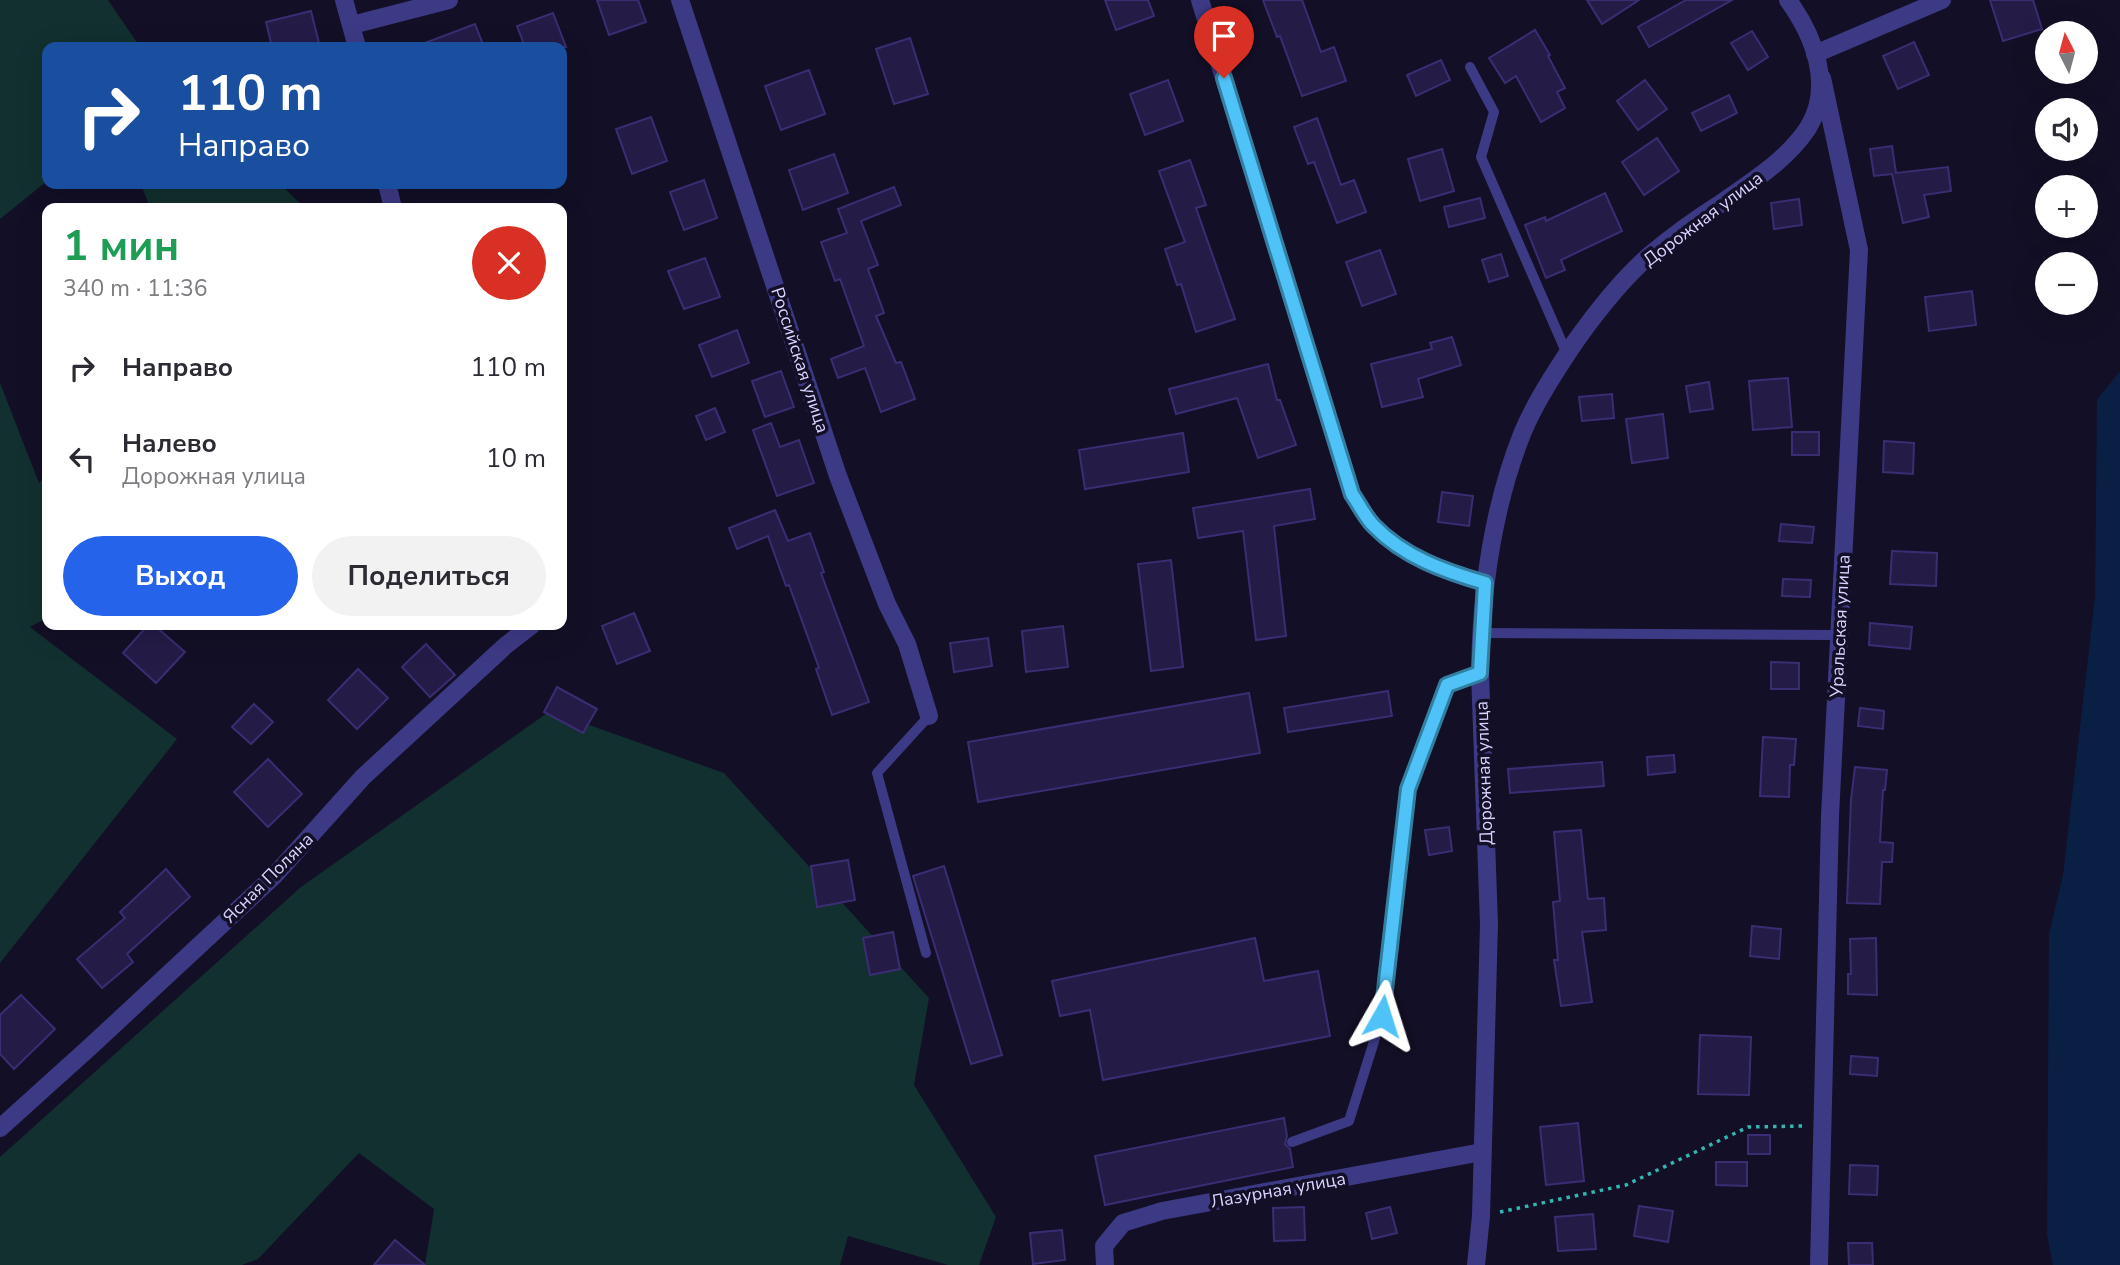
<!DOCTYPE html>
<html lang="ru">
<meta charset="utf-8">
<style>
:root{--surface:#fff;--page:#f2f2f3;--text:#2b2b33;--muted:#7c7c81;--accent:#2563eb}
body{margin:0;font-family:"Nunito Sans",sans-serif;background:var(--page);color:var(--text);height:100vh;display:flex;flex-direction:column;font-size:26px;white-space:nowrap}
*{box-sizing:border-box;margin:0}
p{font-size:23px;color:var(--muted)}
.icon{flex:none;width:38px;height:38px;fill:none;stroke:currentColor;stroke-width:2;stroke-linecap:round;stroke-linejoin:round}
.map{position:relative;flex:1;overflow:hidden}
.details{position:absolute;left:42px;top:203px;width:525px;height:427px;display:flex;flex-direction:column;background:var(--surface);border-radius:14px;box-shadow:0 7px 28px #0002}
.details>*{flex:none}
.hud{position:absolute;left:42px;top:42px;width:525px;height:147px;border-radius:14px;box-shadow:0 7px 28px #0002;background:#1a4fa0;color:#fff;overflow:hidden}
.needle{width:46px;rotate:354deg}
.tools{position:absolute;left:2035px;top:21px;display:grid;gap:14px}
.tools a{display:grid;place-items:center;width:63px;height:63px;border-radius:50%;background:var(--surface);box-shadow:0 7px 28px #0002;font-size:35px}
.pin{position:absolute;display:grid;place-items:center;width:60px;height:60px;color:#fff;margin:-72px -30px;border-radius:50% 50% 50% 0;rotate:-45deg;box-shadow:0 0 7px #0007}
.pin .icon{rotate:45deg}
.me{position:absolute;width:77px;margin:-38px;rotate:6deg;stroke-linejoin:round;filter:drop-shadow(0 0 5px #0008)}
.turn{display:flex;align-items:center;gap:24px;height:147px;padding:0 21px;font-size:32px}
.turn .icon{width:91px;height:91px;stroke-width:2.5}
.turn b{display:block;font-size:49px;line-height:60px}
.round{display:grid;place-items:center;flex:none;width:74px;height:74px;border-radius:37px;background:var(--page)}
.summary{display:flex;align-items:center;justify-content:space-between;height:119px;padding:0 21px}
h1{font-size:42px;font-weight:700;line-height:52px;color:#1e9e55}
.button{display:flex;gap:14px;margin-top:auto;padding:14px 21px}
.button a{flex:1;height:80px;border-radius:42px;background:var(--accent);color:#fff;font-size:28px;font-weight:700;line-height:80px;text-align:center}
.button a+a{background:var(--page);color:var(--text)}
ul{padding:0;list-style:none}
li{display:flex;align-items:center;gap:21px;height:91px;padding:0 21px}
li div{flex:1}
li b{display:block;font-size:26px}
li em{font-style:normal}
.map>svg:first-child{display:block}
.green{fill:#12302f}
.water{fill:#0a1f44}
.building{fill:#241b47;stroke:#3b2d73;stroke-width:2}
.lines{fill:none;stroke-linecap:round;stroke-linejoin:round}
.path{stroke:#2fb8b0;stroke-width:3.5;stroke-dasharray:3.5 5;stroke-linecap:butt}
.service{stroke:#3d3a85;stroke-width:10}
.minor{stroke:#3d3a85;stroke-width:18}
.tertiary{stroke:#3d3a85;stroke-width:18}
.route-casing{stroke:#337fa1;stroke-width:18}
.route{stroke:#4fc3f7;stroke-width:12}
.labels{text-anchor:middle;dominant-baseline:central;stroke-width:7;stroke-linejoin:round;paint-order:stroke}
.street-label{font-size:18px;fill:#d9d4ff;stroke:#130f26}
</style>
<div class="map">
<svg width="2120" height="1265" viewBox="0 0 2120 1265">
<rect width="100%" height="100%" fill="#130f26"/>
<!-- green -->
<g class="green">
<polygon points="0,0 108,0 140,47 47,47 47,181 0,219"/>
<polygon points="141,184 280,184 305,208 150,208"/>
<polygon points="0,383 39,483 47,475 47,618 30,627 177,739 0,963"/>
<polygon points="550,711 724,773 929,998 914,1085 996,1217 979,1265 948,1265 848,1236 840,1265 425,1265 434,1209 359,1153 258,1259 242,1265 0,1265 0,1157 301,887"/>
</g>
<!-- water -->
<polygon class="water" points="2120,371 2120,1265 2053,1265 2047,1235 2049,934 2063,875 2095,597 2097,400"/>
<!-- building -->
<g class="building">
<polygon points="597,0 638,0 646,22 609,35"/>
<polygon points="1105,0 1148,0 1154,16 1116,30"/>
<polygon points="1263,0 1302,0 1321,52 1334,47 1346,81 1302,96 1280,36 1277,37"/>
<polygon points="1587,0 1639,0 1602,24"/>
<polygon points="1686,0 1732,0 1649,47 1638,27"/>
<polygon points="1990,0 2033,0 2042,29 2003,41"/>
<polygon points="311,11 320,47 272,47 266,22"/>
<polygon points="553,13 566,47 525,47 517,26"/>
<polygon points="475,24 484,47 417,47 417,46"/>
<polygon points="1535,30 1550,55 1548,56 1565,88 1557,92 1565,108 1541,122 1516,76 1505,83 1489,58"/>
<polygon points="1752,31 1768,57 1748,70 1731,43"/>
<polygon points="910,38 928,94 894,104 876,49"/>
<polygon points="1914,42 1929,75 1898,89 1883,56"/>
<polygon points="1441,60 1450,80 1416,96 1407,75"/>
<polygon points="809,70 825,114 781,130 765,86"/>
<polygon points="1168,80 1183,121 1145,135 1130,94"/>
<polygon points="1645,80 1667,109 1638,130 1617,101"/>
<polygon points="1729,95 1737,113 1701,131 1692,113"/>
<polygon points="651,117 667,161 632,174 616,129"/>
<polygon points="1317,118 1341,185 1354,180 1366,212 1337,223 1314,162 1308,164 1294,127"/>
<polygon points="1657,138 1679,171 1644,195 1622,162"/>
<polygon points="1892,146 1896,173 1948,167 1951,191 1924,195 1929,217 1903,223 1892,174 1874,176 1870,149"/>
<polygon points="1442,149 1454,191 1420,201 1408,159"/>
<polygon points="834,154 848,193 803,210 789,170"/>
<polygon points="1190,160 1206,205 1196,208 1235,319 1196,332 1181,284 1177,285 1165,249 1185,242 1159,171"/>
<polygon points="704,180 717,218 684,230 670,192"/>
<polygon points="894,187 901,205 861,221 878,265 868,269 884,313 876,316 896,363 901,362 915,399 881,412 865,368 838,378 831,359 864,346 840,279 835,281 821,242 847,233 838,209"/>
<polygon points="1605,193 1622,231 1561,260 1565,270 1546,278 1525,225 1545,217 1546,221"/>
<polygon points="1480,198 1485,218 1449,227 1444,207"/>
<polygon points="1799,199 1802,225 1774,229 1771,203"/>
<polygon points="1380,250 1396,294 1362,306 1346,262"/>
<polygon points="1501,254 1508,276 1489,282 1482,260"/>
<polygon points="705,258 720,297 684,309 668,271"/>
<polygon points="1972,291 1976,325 1929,331 1925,297"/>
<polygon points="737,330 749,363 712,377 699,345"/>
<polygon points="1452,337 1461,365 1418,379 1423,397 1382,407 1371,364 1432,349 1430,343"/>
<polygon points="1268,364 1277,400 1280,400 1296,445 1258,458 1237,398 1176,414 1169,389"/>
<polygon points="781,371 794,407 765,417 752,381"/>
<polygon points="1788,378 1792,427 1753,430 1749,381"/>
<polygon points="1709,382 1713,409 1690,412 1686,386"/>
<polygon points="1612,394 1614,418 1582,421 1579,397"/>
<polygon points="715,408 725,432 706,440 696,416"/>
<polygon points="1663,414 1668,458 1632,463 1626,419"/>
<polygon points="771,423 780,447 799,440 814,483 777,496 753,430"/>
<rect x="1792" y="432" width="27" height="23"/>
<polygon points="1183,433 1189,472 1085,489 1079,450"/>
<polygon points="1884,441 1914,443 1913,474 1883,472"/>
<polygon points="1310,489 1315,519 1274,526 1286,636 1256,640 1243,531 1198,538 1193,508"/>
<polygon points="1442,492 1473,496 1469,526 1438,522"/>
<polygon points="775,510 788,541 810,533 824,572 821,573 869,702 832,715 816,669 819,668 789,585 786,586 768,536 737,549 729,528"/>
<polygon points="1781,524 1814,527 1812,543 1779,541"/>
<polygon points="1892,551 1937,553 1936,586 1890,584"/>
<polygon points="1171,560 1183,667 1151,671 1138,564"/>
<polygon points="1783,579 1811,580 1810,597 1782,596"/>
<polygon points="634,613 650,651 617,664 602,626"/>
<polygon points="1870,623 1912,627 1910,649 1869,645"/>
<polygon points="148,625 154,625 185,652 156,683 123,653"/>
<polygon points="1063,626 1068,667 1026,672 1022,631"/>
<polygon points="988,638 992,666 954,672 950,643"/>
<polygon points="426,644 455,675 430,697 402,667"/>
<polygon points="1771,662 1799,663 1799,689 1771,689"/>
<polygon points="358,669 388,698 357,729 328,700"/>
<polygon points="557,687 597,709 583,733 544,712"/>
<polygon points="1388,691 1392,716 1288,732 1284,708"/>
<polygon points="1249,693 1260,753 978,802 968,742"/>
<polygon points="254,704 273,722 251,744 232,727"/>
<polygon points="1860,708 1884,711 1883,729 1858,726"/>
<polygon points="1763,737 1796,739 1794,765 1790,765 1789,797 1760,796"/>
<polygon points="1674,755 1675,772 1648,775 1647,757"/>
<polygon points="268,759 302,794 268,827 234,792"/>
<polygon points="1602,762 1604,786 1510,793 1508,769"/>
<polygon points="1855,767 1887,770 1885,790 1883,790 1880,842 1893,843 1892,862 1882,862 1880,904 1847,903 1851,800"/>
<polygon points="1449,827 1452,851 1429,855 1425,830"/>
<polygon points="1581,830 1588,899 1604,898 1606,930 1582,932 1592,1002 1561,1006 1554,960 1558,960 1553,902 1560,901 1554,832"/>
<polygon points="848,860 855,900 817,907 811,866"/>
<polygon points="944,866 1002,1055 971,1064 913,876"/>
<polygon points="166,869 190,897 127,954 133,962 102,988 77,959 125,918 120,912"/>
<polygon points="1752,926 1781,929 1779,959 1750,956"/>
<polygon points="893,932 900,969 870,975 863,938"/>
<polygon points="1255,938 1264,981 1318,971 1330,1036 1103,1080 1090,1010 1060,1016 1052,981"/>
<polygon points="1876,938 1877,995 1848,994 1848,974 1851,974 1850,939"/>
<polygon points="21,995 55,1029 14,1069 0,1054 0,1015"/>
<polygon points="1700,1035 1751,1037 1749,1095 1698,1094"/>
<polygon points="1851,1056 1878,1058 1877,1076 1850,1074"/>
<polygon points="1284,1118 1287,1136 1285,1144 1290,1149 1293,1167 1105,1205 1095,1156"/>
<polygon points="1578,1123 1584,1181 1546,1185 1540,1127"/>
<rect x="1748" y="1135" width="22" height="19"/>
<polygon points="1716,1162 1747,1162 1747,1186 1716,1185"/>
<polygon points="1850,1165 1878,1166 1877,1195 1849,1194"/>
<polygon points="1639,1206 1673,1211 1668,1242 1634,1236"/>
<polygon points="1304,1207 1305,1240 1274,1241 1273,1208"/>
<polygon points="1390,1207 1397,1233 1372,1239 1366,1213"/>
<polygon points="1593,1214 1596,1249 1558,1251 1555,1217"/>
<polygon points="1062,1230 1065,1260 1033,1264 1030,1233"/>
<polygon points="395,1240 425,1265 374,1265"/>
<polygon points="1848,1243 1872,1243 1873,1265 1849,1265"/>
</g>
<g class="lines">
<!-- path -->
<polyline class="path" points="1500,1212 1626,1185 1748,1127 1805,1126"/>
<!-- service -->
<g class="service">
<polyline points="1470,67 1494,112 1481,157 1567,354"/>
<polyline points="1481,633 1839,635"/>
<polyline points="926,953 877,773 929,716"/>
<polyline points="1292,1142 1349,1121 1382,1016 1408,789 1447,685 1480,673"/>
</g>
<!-- minor -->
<g class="minor">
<polyline points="344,0 357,47"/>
<polyline points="680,0 838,476 887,604 907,644 929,716"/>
<path d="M1200,0L1352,494C1359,504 1365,517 1374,526C1404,557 1444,571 1485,583"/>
<polyline points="352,25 449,0"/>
<polyline points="1815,54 1942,0"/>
<polyline points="387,184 393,208"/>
<polyline points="0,1128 91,1046 274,876 363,777 505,646 532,625"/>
<polyline points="1105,1265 1104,1246 1123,1223 1162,1211 1482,1152"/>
<polyline points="1819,1265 1830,816 1859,250 1822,78"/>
</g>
<!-- tertiary -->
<path class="tertiary" d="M1476,1265L1481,1216L1489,924L1480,673C1481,593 1492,510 1522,434C1535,402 1556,371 1575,342C1597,311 1622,279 1651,254C1673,236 1696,219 1720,204C1751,182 1786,161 1808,128C1834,86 1814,36 1788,0"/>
</g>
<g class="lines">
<!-- route casing -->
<g class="route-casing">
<path id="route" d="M1224,78L1352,494C1359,504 1365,517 1374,526C1404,557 1444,571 1485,583L1480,673L1447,685L1408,789L1382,1016"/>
</g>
<!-- route -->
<use href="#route" class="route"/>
</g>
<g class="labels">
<!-- street labels -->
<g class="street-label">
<text transform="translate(1703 219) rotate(-37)">Дорожная улица</text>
<text transform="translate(800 360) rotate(72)">Российская улица</text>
<text transform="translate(1840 626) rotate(-87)">Уральская улица</text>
<text transform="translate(1484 773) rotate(-92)">Дорожная улица</text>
<text transform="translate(268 878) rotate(-45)">Ясная Поляна</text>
<text transform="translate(1278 1190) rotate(-10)">Лазурная улица</text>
</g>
</g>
</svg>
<div class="tools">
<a><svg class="needle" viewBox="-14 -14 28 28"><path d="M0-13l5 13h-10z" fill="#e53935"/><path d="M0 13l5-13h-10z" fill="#7c7c81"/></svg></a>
<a><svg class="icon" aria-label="sound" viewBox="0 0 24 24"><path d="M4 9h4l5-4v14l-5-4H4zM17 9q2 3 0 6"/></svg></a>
<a>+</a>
<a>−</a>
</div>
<div class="pin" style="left:1224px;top:78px;background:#d93025"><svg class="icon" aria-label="arrive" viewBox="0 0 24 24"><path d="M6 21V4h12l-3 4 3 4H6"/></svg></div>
<svg class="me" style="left:1382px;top:1016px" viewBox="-20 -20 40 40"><path d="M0-17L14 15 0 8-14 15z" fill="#4fc3f7" stroke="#fff" stroke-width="4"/></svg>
<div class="hud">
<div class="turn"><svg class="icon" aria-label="right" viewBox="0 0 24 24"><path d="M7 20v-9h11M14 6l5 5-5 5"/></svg><div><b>110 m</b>Направо</div></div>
</div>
<section class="details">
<div class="summary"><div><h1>1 мин</h1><p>340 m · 11:36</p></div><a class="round" style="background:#d93025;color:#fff"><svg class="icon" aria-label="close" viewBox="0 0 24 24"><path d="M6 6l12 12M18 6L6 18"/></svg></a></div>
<ul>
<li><svg class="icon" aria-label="right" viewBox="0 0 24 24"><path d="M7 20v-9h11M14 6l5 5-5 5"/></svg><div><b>Направо</b></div><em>110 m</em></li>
<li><svg class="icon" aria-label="left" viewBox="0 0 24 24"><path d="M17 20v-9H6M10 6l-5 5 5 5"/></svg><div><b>Налево</b><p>Дорожная улица</p></div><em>10 m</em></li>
</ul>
<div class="button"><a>Выход</a><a>Поделиться</a></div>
</section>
</div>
